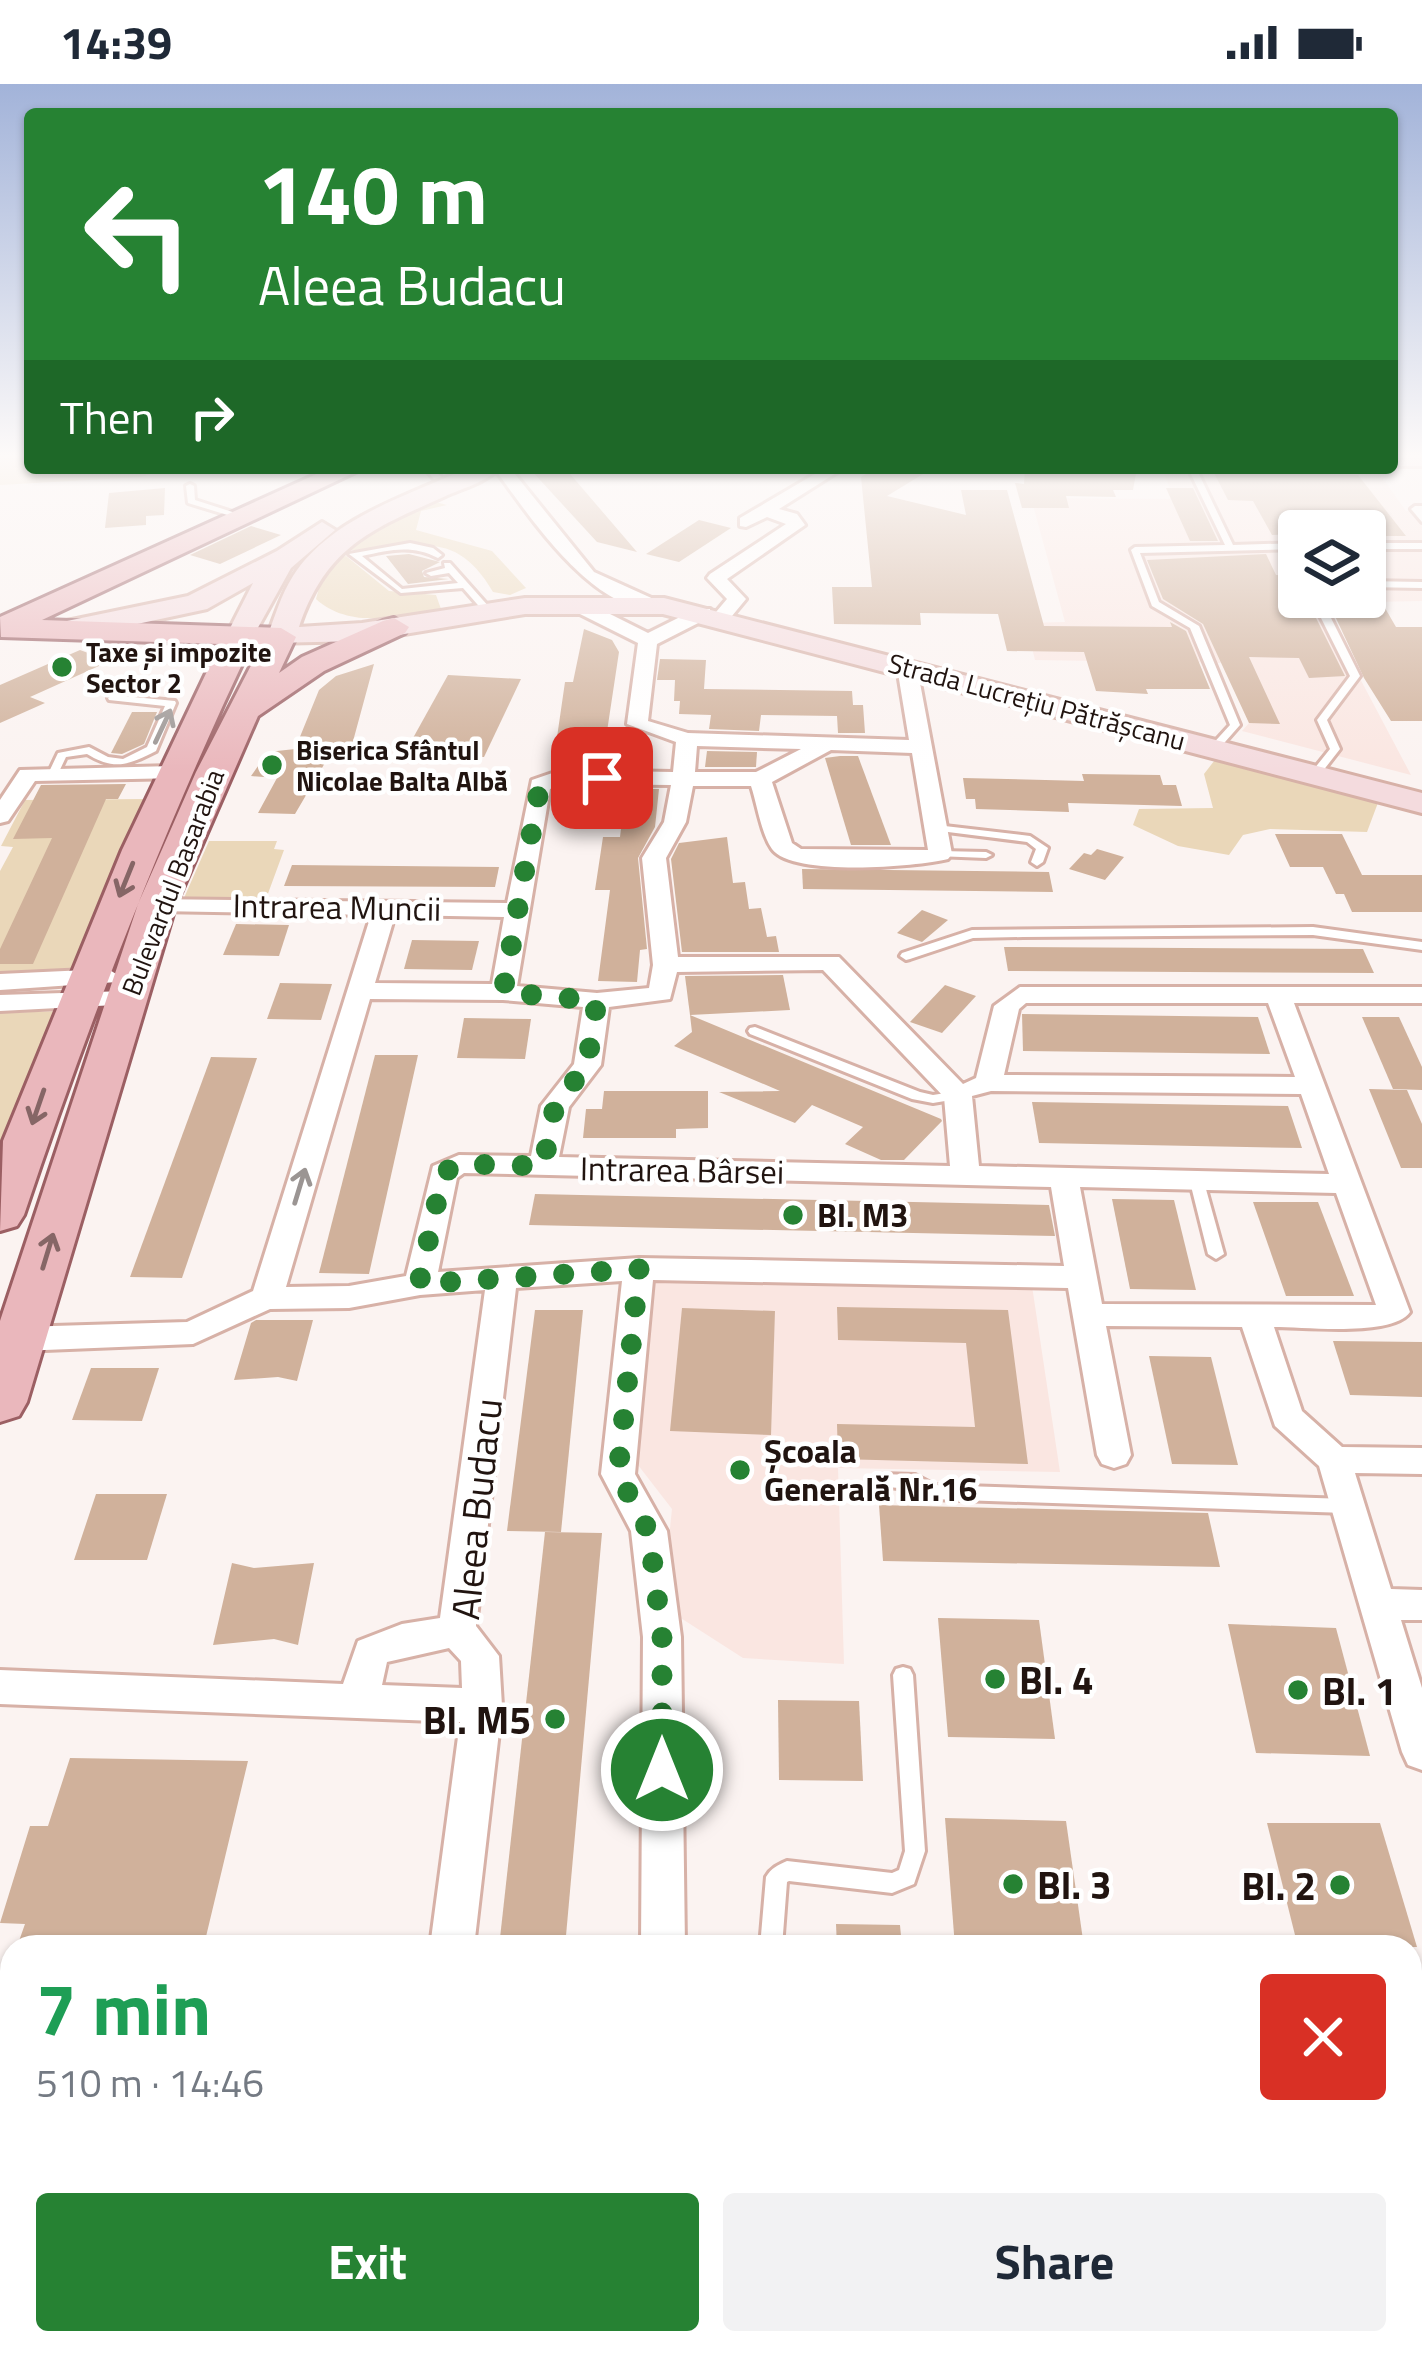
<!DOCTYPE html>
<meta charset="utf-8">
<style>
:root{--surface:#fff;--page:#f2f2f3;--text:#1f2937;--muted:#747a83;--accent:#268233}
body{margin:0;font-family:"Titillium Web",sans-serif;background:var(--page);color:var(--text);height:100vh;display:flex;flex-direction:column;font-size:45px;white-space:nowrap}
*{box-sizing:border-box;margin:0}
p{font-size:39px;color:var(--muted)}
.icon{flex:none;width:66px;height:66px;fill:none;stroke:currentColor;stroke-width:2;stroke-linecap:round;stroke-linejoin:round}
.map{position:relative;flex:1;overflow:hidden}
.drawer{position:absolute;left:0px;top:1851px;width:1422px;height:420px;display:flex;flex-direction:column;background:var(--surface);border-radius:36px 36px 0 0;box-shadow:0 3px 9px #0004}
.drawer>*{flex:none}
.guide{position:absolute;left:24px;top:24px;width:1374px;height:366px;border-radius:12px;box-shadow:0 3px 9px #0004;background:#268233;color:#fff;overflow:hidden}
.fabs{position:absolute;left:1278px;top:426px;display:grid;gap:24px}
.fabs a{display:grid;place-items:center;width:108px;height:108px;border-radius:12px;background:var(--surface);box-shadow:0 3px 9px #0004;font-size:60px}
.pin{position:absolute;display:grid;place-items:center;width:102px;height:102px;color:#fff;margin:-51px;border-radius:24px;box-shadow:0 6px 18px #0006}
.me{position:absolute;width:132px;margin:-66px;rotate:0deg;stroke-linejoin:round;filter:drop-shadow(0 0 9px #0008)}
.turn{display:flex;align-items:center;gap:42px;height:252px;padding:0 36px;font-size:54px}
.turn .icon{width:156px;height:156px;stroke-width:2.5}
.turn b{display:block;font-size:84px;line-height:102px}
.then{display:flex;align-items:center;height:114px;padding:0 36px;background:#0003;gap:24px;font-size:45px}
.round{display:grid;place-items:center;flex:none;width:126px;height:126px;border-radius:12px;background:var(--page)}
.head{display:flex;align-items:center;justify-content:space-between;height:204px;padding:0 36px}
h1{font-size:72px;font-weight:700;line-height:90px;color:#1e9e55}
.button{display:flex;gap:24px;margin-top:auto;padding:24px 36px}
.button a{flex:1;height:138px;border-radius:12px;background:var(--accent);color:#fff;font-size:48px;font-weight:700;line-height:138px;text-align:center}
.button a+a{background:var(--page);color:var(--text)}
.status{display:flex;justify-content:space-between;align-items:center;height:84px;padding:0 60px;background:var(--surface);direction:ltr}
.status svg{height:33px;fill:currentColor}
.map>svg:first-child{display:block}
.built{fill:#fae6e1;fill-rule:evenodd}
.green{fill:#ead7b9}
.building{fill:#d0b19b}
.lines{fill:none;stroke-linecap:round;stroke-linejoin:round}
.lane-casing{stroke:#d7b1a7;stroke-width:6}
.street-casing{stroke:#d7b1a7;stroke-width:6}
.secondary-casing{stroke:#d7b1a7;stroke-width:6}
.primary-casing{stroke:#9b5f63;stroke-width:6}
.lane{fill:#fff;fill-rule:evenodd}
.street{fill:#fff;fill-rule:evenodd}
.secondary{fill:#f4dbde;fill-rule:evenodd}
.primary{fill:#eab7bc;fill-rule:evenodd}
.oneway{stroke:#9b9593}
.oneway2{stroke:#866666}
.route{stroke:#268233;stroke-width:21;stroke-dasharray:0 37.8}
.poi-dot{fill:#268233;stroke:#fff;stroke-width:4.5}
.labels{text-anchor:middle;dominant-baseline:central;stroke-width:9;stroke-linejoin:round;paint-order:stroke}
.far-poi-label{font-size:27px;font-weight:bold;fill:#211410;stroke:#fff;text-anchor:start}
.far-street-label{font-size:27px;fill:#211410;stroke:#fff}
.street-label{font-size:33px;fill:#211410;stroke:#fff}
.poi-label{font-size:33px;font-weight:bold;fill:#211410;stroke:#fff;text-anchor:start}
.near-street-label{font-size:39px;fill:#211410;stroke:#fff}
.near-poi-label{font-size:39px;font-weight:bold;fill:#211410;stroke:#fff;text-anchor:start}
</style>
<div class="status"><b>14:39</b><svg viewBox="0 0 49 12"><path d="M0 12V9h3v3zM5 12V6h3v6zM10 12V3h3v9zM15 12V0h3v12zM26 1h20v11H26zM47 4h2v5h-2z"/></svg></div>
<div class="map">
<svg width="1422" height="2271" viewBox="0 0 1422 2271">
<rect width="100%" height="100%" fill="#fbf3f1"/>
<!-- built -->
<g class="built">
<path d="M1162,384L1376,385L1406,427H1422V517L1320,519L1411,691L1242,647L1249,639L1224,579L1035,576L1026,539L1065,538L1031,414L1170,415L1172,409ZM1299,447H1365V513H1299Z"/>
<polygon points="650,1195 1032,1202 1060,1388 838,1384 844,1580 743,1574 662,1522 672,1425 638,1381"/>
</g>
<!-- green -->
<g class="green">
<polygon points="0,370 30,370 30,384 169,384 141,393 0,401"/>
<path d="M428,416L447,421L421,427L416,446L492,467L526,504L510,511L493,508C446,427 397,481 339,463Z"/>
<path d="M346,472L389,507L436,511L441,525C403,534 348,545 316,515L322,493L334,475Z"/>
<polygon points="1218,672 1379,716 1367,748 1270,745 1243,751 1229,771 1178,762 1133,741 1139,725 1213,724 1204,690"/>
<polygon points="146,715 74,888 0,890 0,787 13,763 1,762 25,716"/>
<polygon points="209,757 277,757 274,765 284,766 266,815 184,814"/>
<polygon points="61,927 0,1090 0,929"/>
</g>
<!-- building -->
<g class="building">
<polygon points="529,384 565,384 637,468 597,458"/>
<polygon points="876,384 933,384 887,412 966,431 961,406 1007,406 1044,542 1172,543 1170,538 1186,547 1210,605 1146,605 1148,610 1096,607 1084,568 1007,567 998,530 920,529 921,541 834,540 832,503 872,503 861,393"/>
<polygon points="1025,384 1137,384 1133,406 1113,406 1116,413 1066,412 1069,424 1022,424 1015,399 1024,400"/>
<polygon points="1213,387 1358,391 1406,452 1365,452 1365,447 1272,451 1253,417 1228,416"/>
<polygon points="165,404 164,431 146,432 146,441 105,444 109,409"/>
<polygon points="1166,404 1193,404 1218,457 1190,457"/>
<polygon points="699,436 731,444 679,478 646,470"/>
<polygon points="251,442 281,451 220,480 190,471"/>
<polygon points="409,470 440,478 422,487 424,493 449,495 408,500 386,472"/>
<polygon points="1266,470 1276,491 1294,492 1299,523 1318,524 1315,532 1345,592 1309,594 1299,574 1249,573 1280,640 1249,639 1203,540 1163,515 1147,476"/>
<polygon points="1339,524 1385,524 1396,543 1422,543 1422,637 1391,637 1364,594 1334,530"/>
<polygon points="584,545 612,556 619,568 603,674 554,674 565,598 573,598"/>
<polygon points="80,566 110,577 30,613 45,619 0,639 0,601"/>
<polygon points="660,575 706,576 704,605 852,607 853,621 863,621 865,649 838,649 837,632 761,631 759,647 709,645 711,631 679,630 680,617 674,617 675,596 657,596"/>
<polygon points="374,580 349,672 329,672 295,730 258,729 277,694 251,692 268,668 295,665 319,606 336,592"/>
<polygon points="448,591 521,595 484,673 403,672"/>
<polygon points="132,628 157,628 144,660 122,670 111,669"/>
<polygon points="707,667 757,668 756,683 705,683"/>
<polygon points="840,672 858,672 891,761 851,761 825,674"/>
<polygon points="1082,690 1160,691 1163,701 1176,701 1182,722 1068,719 1069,728 976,725 975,715 966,715 963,694 1084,697"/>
<polygon points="126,700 118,715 106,715 33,880 0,880 0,865 52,754 13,755 41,701"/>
<polygon points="626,705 659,705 655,743 638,774 647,865 640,866 637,898 598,897 610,806 595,806 603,753 620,753"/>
<polygon points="1275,750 1342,750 1362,791 1422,791 1422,828 1352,828 1344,810 1336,810 1323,783 1290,783"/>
<polygon points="727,753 733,799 745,798 749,825 761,824 767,853 776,852 779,868 682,868 671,775 679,759"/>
<polygon points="1097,765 1124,773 1105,796 1069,785 1084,769 1091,771"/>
<polygon points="292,781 499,783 495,803 284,802"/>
<polygon points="802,785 1049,788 1053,808 803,805"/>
<polygon points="922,826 948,836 922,858 897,849"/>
<polygon points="236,840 289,841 279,872 223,871"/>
<polygon points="412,856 479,857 472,886 404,885"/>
<polygon points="1004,863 1363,865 1374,889 1008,887"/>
<polygon points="783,891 790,926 690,931 685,892"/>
<polygon points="280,899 332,900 321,936 267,935"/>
<polygon points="945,901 976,912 942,949 910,938"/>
<polygon points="1022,930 1258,933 1270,970 1023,967"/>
<polygon points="690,931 941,1035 942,1037 904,1076 881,1076 845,1060 863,1043 812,1021 795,1039 719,1008 780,1007 674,962 692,948"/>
<polygon points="1362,933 1399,933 1422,983 1422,1006 1393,1005"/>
<polygon points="464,934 531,935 525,975 457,974"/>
<polygon points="375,971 418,971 369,1190 319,1189"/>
<polygon points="211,973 257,974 182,1194 130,1193"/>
<polygon points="1369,1005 1407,1006 1422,1040 1422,1084 1401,1084"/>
<polygon points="604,1007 708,1007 708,1044 676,1045 676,1054 583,1054 586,1025 602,1025"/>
<polygon points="1032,1018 1288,1022 1302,1064 1039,1059"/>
<polygon points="535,1110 1049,1121 1055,1152 529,1141"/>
<polygon points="1112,1115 1174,1116 1196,1206 1130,1205"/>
<polygon points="1253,1118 1318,1118 1354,1212 1286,1212"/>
<polygon points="837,1223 1008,1226 1028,1380 838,1375 837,1340 975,1343 966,1259 838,1256"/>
<polygon points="682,1224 775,1227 771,1351 670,1347"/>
<polygon points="535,1226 583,1226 561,1448 507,1447"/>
<polygon points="256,1236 313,1236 297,1297 278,1293 234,1296 251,1239"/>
<polygon points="1333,1257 1422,1258 1422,1313 1350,1311"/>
<polygon points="1149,1272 1211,1273 1238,1381 1172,1380"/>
<polygon points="91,1284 159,1284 142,1337 72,1336"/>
<polygon points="96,1410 167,1410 147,1476 74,1476"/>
<polygon points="879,1421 1208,1429 1220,1483 883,1477"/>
<polygon points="545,1448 602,1449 565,1863 499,1863"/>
<polygon points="232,1479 254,1484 314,1479 298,1561 274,1555 213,1561"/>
<polygon points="938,1534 1039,1536 1055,1655 948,1653"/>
<polygon points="1228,1540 1336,1544 1370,1672 1256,1669"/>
<polygon points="778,1616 859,1617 863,1697 779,1696"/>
<polygon points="70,1674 248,1677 204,1861 19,1857 25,1840 0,1839 30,1742 48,1742"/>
<polygon points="945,1734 1066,1737 1084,1863 955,1863"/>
<polygon points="1267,1739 1380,1739 1417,1863 1298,1863"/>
<polygon points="836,1840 900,1841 902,1863 837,1863"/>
</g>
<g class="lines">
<!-- lane casing -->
<g class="lane-casing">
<g id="lane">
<polygon points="424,384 433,384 441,393 434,395"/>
<polygon points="1188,384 1196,384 1233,461 1299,459 1299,465 1140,469 1159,518 1199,542 1240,641 1218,666 1214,667 1209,664 1230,641 1190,544 1152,522 1131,466 1135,463 1225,461"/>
<polygon points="190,400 194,402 195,416 248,433 244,436 188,419 186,402"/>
<polygon points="1415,422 1422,422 1422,438 1411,425"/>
<path d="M410,459L433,464L442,471L438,474C412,460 389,466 362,472L402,505L458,499L449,489L431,492L426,489L445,484L444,479H450L490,524V528H484L463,504L401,509L349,470Z"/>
<rect x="1365" y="459" width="57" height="6"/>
<polygon points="1365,497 1422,498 1422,504 1365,503"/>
<polygon points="1331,513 1341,513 1329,530 1360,592 1327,636 1340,665 1319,692 1315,693 1310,690 1330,665 1317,636 1350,592 1319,530"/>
<path d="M113,611L175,617L176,619L156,667C128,681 115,687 87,670L66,673L57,692H49L48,690L58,669L89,663L108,673L123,675L147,663L165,622L109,616L108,614Z"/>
<polygon points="936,741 1030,752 1048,764 1043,778 1037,782 1031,778 1036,765 1027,758 932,746 930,744"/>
<polygon points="940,767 986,768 992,771 986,774 936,772 936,768"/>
<polygon points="1313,843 1422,858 1422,866 1313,851 1023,853 973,854 910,875 906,876 900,872 902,869 972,846"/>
<polygon points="755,943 920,1008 933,1011 958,1007 965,1011 963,1014 933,1019 912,1015 750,950 748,947 750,944"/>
<polygon points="1197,1093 1204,1098 1224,1170 1216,1175 1208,1170 1190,1098"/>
<polygon points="880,1390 915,1391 934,1401 1347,1415 1353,1417 1356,1422 1353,1427 1347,1429 931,1415 912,1405 874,1402 871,1397 874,1392"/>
<path d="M903,1583L910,1585L913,1591L925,1767L914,1800L892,1809L789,1797L787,1798L782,1863H760L766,1793C771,1784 778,1781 787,1777L892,1789L899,1786L905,1767L893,1591L896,1585Z"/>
</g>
</g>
<!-- street casing -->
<g class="street-casing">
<g id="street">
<path d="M494,384H510L594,488L658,517V525C594,531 528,430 494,384Z"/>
<polygon points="825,384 844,384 779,425 797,430 805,441 727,495 746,515 727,538 713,538 711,534 727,515 707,494 710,490 786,440 767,433 746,443 740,442 740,434"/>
<path d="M568,516H582L648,549L696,525H710V533L657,560L648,637L688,649L909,656L897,583L907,577L917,583L952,770L948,775C916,783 792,793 772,765C761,749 757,720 751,702H693L686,738L666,774L678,873H839L963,1000L976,994L994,922L1020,903H1422V919H1294L1410,1228C1393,1253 1305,1243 1274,1243L1302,1327L1342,1363L1422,1364V1390L1355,1389L1391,1505L1422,1506V1536H1401L1422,1604V1686L1408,1681L1402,1668L1319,1382L1275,1342L1242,1243L1106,1242L1131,1371L1126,1380L1114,1384L1102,1380L1097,1371L1068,1204L653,1196L635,1390L667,1447L681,1553L685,1863H641L643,1553L631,1447L601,1390L622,1197L516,1204L476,1542L499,1572L502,1622L474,1863H430L460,1638L0,1620V1586L343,1600L358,1557L402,1540L440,1534L485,1206L420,1211L349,1224L270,1225L193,1260L20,1267L9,1263L4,1255L9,1247L20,1243L187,1238L253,1207L371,831L157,827L148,825V815L507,819L532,696L561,686L673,688L676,658L627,640L638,559L568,524ZM697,662L801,665L756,688H695ZM831,666L912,669L928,766L801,765L792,759L772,698ZM564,700L671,701L664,738L642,774L653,881L649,904L597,909L517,902L550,705ZM395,831L504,833L492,900L375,899ZM823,886L944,1013L950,1082L559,1073L569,1023L601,981L609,923L670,915L677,888ZM370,915L503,916L583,923L574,980L541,1022L531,1072L459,1071L433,1082L406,1192L349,1202L286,1203ZM1026,919H1268L1295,993L1004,991L1019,925ZM991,1007L1301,1010L1329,1090L979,1082L972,1012ZM464,1089L1051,1103L1064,1182L639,1174L438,1188L457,1094ZM1080,1103L1336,1109L1376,1221L1102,1220ZM449,1564L461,1577L462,1604L382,1601L387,1578Z"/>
<polygon points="172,682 180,684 180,694 35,697 8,737 0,739 0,716 20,686"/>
<polygon points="108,885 121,893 117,898 0,906 0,890"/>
<polygon points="126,907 139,915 135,920 0,927 0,911"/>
<rect x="1410" y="1928" width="12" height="46"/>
<rect x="1410" y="2209" width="12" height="50"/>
<polygon points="378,2259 428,2259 428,2271 376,2271"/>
<polygon points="745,2259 795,2259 796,2271 744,2271"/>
<polygon points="1051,2259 1101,2259 1103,2271 1051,2271"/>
</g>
</g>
<!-- secondary casing -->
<g class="secondary-casing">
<g id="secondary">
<rect x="1392" y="370" width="30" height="12"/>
<path d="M468,384H500C487,397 467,403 450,410C375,444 327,460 299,543L362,539L525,514H664L1422,709V729L663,530H525L362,557L271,559L267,553C275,532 281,511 293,492C330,434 409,411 468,384Z"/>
<polygon points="322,438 335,446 291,484 250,558 230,558 226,552 253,499 207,525 67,555 53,546 67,537 188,512 277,467"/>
</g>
</g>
<!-- primary casing -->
<g class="primary-casing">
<path id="primary" d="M330,384H364L42,536L281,544L296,553L279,589L302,573L383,537L394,534L409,543L405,549L324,587L258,632L176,820L27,1318L19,1332L0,1338V1237L138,820L196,688L261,562L251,561C163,747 89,937 24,1131L17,1142L0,1147L3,1057L122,766L220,560L1,553L0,533Z"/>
</g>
<!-- lane -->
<use href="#lane" class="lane"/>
<!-- street -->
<use href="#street" class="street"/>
<!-- secondary -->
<use href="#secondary" class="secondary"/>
<!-- primary -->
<use href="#primary" class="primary"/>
</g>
<!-- one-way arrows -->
<defs><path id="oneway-shaft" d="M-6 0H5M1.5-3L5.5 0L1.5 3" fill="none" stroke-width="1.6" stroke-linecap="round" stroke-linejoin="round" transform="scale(3)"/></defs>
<g class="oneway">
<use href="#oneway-shaft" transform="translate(163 642) rotate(-65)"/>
<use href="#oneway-shaft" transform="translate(300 1102) rotate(-73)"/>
</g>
<g class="oneway2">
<use href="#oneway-shaft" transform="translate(126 796) rotate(112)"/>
<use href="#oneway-shaft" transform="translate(38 1023) rotate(109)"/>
<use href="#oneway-shaft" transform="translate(48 1167) rotate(-73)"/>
</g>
<!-- sky -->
<linearGradient id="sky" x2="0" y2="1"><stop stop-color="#a2b3d9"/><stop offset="0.54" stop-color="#fdfaf9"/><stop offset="1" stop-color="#fdfaf9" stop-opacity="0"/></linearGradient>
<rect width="1422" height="688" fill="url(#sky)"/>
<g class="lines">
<!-- route -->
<polyline class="route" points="602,694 555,694 540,701 503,908 597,917 587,981 555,1022 543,1082 459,1080 443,1089 419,1200 639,1185 618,1390 649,1448 662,1553 662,1686"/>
</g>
<!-- markers -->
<g class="poi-dot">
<circle cx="62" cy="583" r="12"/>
<circle cx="272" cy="681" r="12"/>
<circle cx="793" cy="1131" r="12"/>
<circle cx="740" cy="1386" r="12"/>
<circle cx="995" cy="1595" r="12"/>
<circle cx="1298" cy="1606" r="12"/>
<circle cx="555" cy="1635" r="12"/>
<circle cx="1013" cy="1800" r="12"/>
<circle cx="1340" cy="1801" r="12"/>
</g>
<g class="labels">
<!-- far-poi labels -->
<g class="far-poi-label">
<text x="86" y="567">Taxe și impozite<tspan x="86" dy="31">Sector 2</tspan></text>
<text x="296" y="665">Biserica Sfântul<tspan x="296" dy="31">Nicolae Balta Albă</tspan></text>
</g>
<!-- far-street labels -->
<g class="far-street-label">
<text transform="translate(1037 617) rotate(15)">Strada Lucrețiu Pătrășcanu</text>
<text transform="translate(172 798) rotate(-69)">Bulevardul Basarabia</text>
</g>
<!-- street labels -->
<g class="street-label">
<text transform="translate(337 823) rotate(1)">Intrarea Muncii</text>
<text transform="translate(682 1086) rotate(1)">Intrarea Bârsei</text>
</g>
<!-- poi labels -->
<g class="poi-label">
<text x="817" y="1131">Bl. M3</text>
<text x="764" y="1367">Școala<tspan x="764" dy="38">Generală Nr.16</tspan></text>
</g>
<!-- near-street labels -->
<g class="near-street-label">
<text transform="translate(476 1425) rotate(-84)">Aleea Budacu</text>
</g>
<!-- near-poi labels -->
<g class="near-poi-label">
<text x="1019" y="1595">Bl. 4</text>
<text x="1322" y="1606">Bl. 1</text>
<text x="531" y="1635" text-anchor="end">Bl. M5</text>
<text x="1037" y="1800">Bl. 3</text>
<text x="1316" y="1801" text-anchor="end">Bl. 2</text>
</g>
</g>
</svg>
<div class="fabs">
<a><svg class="icon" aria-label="layers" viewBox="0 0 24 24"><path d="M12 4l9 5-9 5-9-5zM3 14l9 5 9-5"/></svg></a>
</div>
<div class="pin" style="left:602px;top:694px;background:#d93025"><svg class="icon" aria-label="arrive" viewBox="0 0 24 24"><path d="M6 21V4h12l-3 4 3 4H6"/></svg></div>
<svg class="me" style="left:662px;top:1686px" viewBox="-20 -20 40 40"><circle r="17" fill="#268233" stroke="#fff" stroke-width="3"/><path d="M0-11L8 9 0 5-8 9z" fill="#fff"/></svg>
<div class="guide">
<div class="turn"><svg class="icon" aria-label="left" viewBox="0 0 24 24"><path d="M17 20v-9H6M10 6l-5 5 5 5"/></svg><div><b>140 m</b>Aleea Budacu</div></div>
<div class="then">Then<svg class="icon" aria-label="right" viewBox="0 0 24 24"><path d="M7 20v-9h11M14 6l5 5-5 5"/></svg></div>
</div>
<section class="drawer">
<div class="head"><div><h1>7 min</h1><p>510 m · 14:46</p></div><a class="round" style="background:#d93025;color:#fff"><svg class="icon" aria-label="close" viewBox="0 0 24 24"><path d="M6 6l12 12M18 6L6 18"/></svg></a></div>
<div class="button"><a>Exit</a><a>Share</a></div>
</section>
</div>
